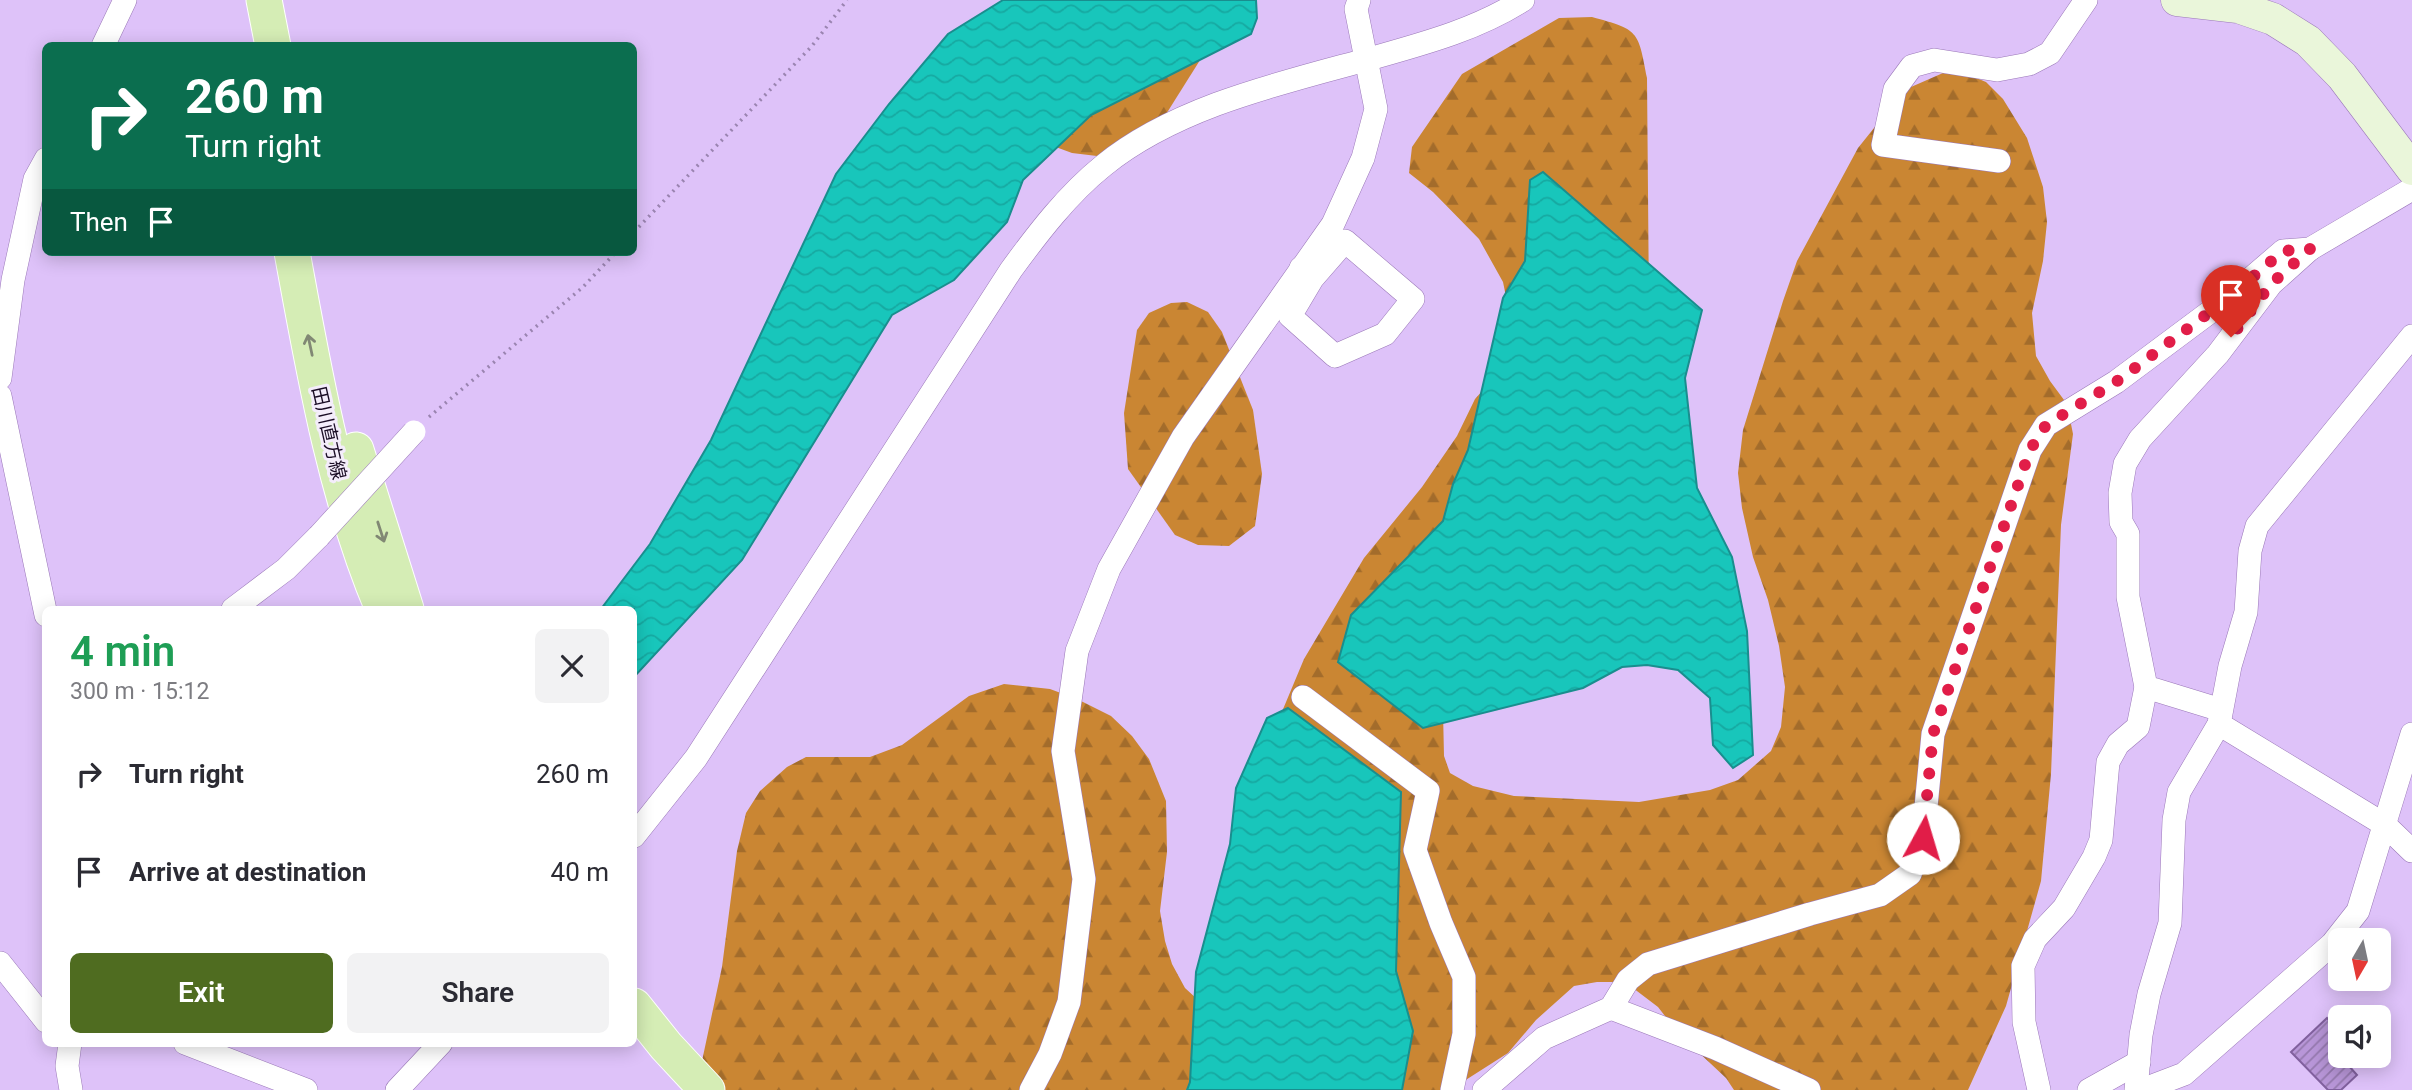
<!DOCTYPE html>
<meta charset="utf-8">
<style>
:root{--surface:#fff;--page:#f2f2f3;--text:#2b2b33;--muted:#7c7c81;--accent:#4f6c20}
body{margin:0;font-family:Roboto,"Noto Sans JP",sans-serif;background:var(--page);color:var(--text);height:100vh;display:flex;flex-direction:column;font-size:26px;white-space:nowrap}
*{box-sizing:border-box;margin:0}
p{font-size:23px;color:var(--muted)}
.icon{flex:none;width:38px;height:38px;fill:none;stroke:currentColor;stroke-width:2;stroke-linecap:round;stroke-linejoin:round}
.map{position:relative;flex:1;overflow:hidden}
.panel{position:absolute;left:42px;top:606px;width:595px;height:441px;display:flex;flex-direction:column;background:var(--surface);border-radius:10px;box-shadow:0 4px 18px #0003}
.panel>*{flex:none}
.hud{position:absolute;left:42px;top:42px;width:595px;height:214px;border-radius:10px;box-shadow:0 4px 18px #0003;background:#0b6e4f;color:#fff;overflow:hidden}
.needle{width:46px;rotate:189deg}
.tools{position:absolute;left:2328px;top:928px;display:grid;gap:14px}
.tools a{display:grid;place-items:center;width:63px;height:63px;border-radius:10px;background:var(--surface);box-shadow:0 4px 18px #0003;font-size:35px}
.pin{position:absolute;display:grid;place-items:center;width:60px;height:60px;color:#fff;margin:-72px -30px;border-radius:50% 50% 50% 0;rotate:-45deg;box-shadow:0 0 7px #0007}
.pin .icon{rotate:45deg}
.me{position:absolute;width:77px;margin:-38px;rotate:6deg;stroke-linejoin:round;filter:drop-shadow(0 0 5px #0008)}
.turn{display:flex;align-items:center;gap:24px;height:147px;padding:0 28px;font-size:32px}
.turn .icon{width:91px;height:91px;stroke-width:2.5}
.turn b{display:block;font-size:49px;line-height:60px}
.then{display:flex;align-items:center;height:66px;padding:0 28px;background:#0003;gap:14px;font-size:26px}
.round{display:grid;place-items:center;flex:none;width:74px;height:74px;border-radius:10px;background:var(--page)}
.summary{display:flex;align-items:center;justify-content:space-between;height:119px;padding:0 28px}
h1{font-size:42px;font-weight:600;line-height:52px;color:#1e9e55}
.cta{display:flex;gap:14px;margin-top:auto;padding:14px 28px}
.cta a{flex:1;height:80px;border-radius:10px;background:var(--accent);color:#fff;font-size:28px;font-weight:600;line-height:80px;text-align:center}
.cta a+a{background:var(--page);color:var(--text)}
ul{padding:0;list-style:none}
li{display:flex;align-items:center;gap:21px;height:98px;padding:0 28px}
li div{flex:1}
li b{display:block;font-size:26px}
li em{font-style:normal}
.map>svg:first-child{display:block}
.forest{fill:url(#forest-firs)}
.water{fill:url(#water-waves);stroke:#198e8e;stroke-width:2}
.building{fill:url(#building-hatch);stroke:#81609e;stroke-width:2}
.lines{fill:none;stroke-linecap:round;stroke-linejoin:round}
.street-casing{stroke:#9a78b8;stroke-width:24}
.secondary-casing{stroke:#9a78b8;stroke-width:33}
.primary-casing{stroke:#fff;stroke-width:37}
.path{stroke:#9a84b0;stroke-width:3.5;stroke-dasharray:2 5;stroke-linecap:butt}
.street{stroke:#fff;stroke-width:23}
.secondary{stroke:#eaf6da;stroke-width:32}
.primary{stroke:#d5edb5;stroke-width:35}
.street-bridge-casing{stroke:#9a78b8;stroke-width:24;stroke-linecap:butt}
.street-bridge{stroke:#fff;stroke-width:23}
.oneway{stroke:#818874}
.route{stroke:#e11d48;stroke-width:12;stroke-dasharray:0 21.6}
.labels{text-anchor:middle;dominant-baseline:central;stroke-width:6;stroke-linejoin:round;paint-order:stroke}
.street-label{font-size:19px;fill:#1a0d25;stroke:#f4edfb}
</style>
<div class="map">
<svg width="2412" height="1090" viewBox="0 0 2412 1090">
<defs>
<pattern id="forest-firs" width="22" height="20" patternUnits="userSpaceOnUse" patternTransform="scale(1.75)"><rect width="22" height="20" fill="#ca8633"/><path d="M5 1l3.5 6h-7zM16 11l3.5 6h-7z" fill="#a36c2b"/></pattern>
<pattern id="water-waves" width="16" height="10" patternUnits="userSpaceOnUse" patternTransform="scale(1.75)"><rect width="16" height="10" fill="#18c6bb"/><path d="M0 5q4-4 8 0t8 0" fill="none" stroke="#16a9a1"/></pattern>
<pattern id="building-hatch" width="6" height="6" patternUnits="userSpaceOnUse" patternTransform="scale(1.75)"><rect width="6" height="6" fill="#b896d8"/><path d="M-1 1l2-2M0 6l6-6M5 7l2-2" fill="none" stroke="#9579af"/></pattern>
</defs>
<rect width="100%" height="100%" fill="#dec2f9"/>
<!-- forest -->
<g class="forest">
<path d="M1592,17C1639,30 1638,30 1647,78L1649,307L1443,711L1444,756L1450,773L1473,786L1514,796L1639,802L1710,790L1738,780L1771,751L1781,727L1785,687L1779,646L1768,600L1753,557L1742,508L1738,473L1743,430L1783,301L1797,261L1858,148L1886,113L1911,87L1943,73L1974,77L1986,82L2003,99L2027,138L2043,187L2047,222L2043,261L2032,313L2036,356L2050,381L2067,404L2073,434L2061,525L2051,774L2041,881L2006,1006L1968,1090H1734L1726,1078L1679,1034L1658,1007L1633,988L1618,982H1597L1574,986L1536,1020L1508,1053L1450,1090H1378L1281,714L1304,659L1364,558L1422,487L1457,436L1475,399L1499,372L1512,326L1503,282L1479,239L1433,192L1409,173L1412,147L1462,74L1559,18Z"/>
<polygon points="1207,49 1163,119 1122,151 1097,156 1072,153 1026,136"/>
<polygon points="1187,302 1208,312 1222,332 1253,410 1262,474 1255,526 1229,546 1198,545 1175,535 1128,469 1124,413 1137,330 1149,313 1171,303"/>
<polygon points="1004,684 1050,689 1077,699 1111,716 1132,736 1149,759 1166,801 1167,852 1160,911 1165,941 1172,964 1185,988 1245,1043 1285,1090 693,1090 702,1061 722,967 737,851 746,813 760,791 787,767 806,757 870,757 902,745 969,696"/>
</g>
<!-- water -->
<g class="water">
<polygon points="1003,0 1256,0 1257,18 1251,34 1091,115 1023,180 1007,222 954,280 892,315 742,560 634,677 634,609 601,609 650,544 711,440 836,174 889,104 948,34"/>
<polygon points="1543,172 1702,310 1685,378 1697,488 1732,557 1747,631 1753,755 1733,768 1713,745 1710,698 1678,670 1647,665 1622,667 1583,688 1423,728 1338,662 1351,615 1443,521 1453,484 1468,450 1503,298 1525,261 1530,180"/>
<polygon points="1288,708 1401,792 1396,971 1413,1031 1402,1090 1187,1090 1190,1082 1196,972 1230,844 1236,788 1267,718"/>
</g>
<!-- building -->
<polygon class="building" points="2327,1018 2340,1032 2340,1056 2357,1075 2341,1090 2328,1090 2291,1052"/>
<g class="lines">
<!-- street casing -->
<g class="street-casing">
<g id="street">
<polyline points="103,46 125,0"/>
<polyline points="1999,161 1883,145 1895,89 1912,66 1934,60 1997,70 2029,64 2050,53 2086,0"/>
<polyline points="1301,268 1312,279 1290,316 1335,356 1385,334 1413,299 1345,241 1312,279"/>
<polyline points="0,378 13,280 35,179 46,159"/>
<polyline points="0,396 46,615"/>
<polyline points="233,609 286,569 319,536"/>
<polyline points="1303,697 1428,791 1415,850 1441,923 1464,977 1464,1034 1452,1090"/>
<polyline points="2221,710 2146,687 2128,597 2128,534 2121,522 2120,493 2125,464 2140,439 2218,354 2271,284 2310,249"/>
<polyline points="2219,724 2385,825 2412,851"/>
<path d="M634,836L696,758L1011,270C1038,233 1068,194 1103,166C1175,107 1281,83 1369,59C1422,44 1476,30 1523,0"/>
<polyline points="0,963 46,1021"/>
<polyline points="1611,1008 1715,1048 1809,1090"/>
<polyline points="70,1043 67,1066 71,1090"/>
<polyline points="185,1043 306,1090"/>
<polyline points="397,1090 441,1043"/>
<polyline points="1031,1090 1050,1054 1069,1002 1084,879 1063,751 1077,651 1109,569 1183,437 1333,224 1363,158 1376,109 1356,9 1359,0"/>
<polyline points="1484,1090 1544,1038 1611,1008 1628,980 1648,964 1810,914 1880,895 1910,874 1923,838 1933,734 2030,450 2046,425 2116,382 2226,300 2283,251 2310,249 2412,189"/>
<polyline points="2039,1090 2024,1022 2023,966 2035,939 2064,908 2094,857 2101,840 2108,762 2118,744 2138,727 2146,687"/>
<polyline points="2089,1090 2139,1062"/>
<polyline points="2136,1090 2141,1035 2149,994 2170,923 2174,820 2179,792 2219,724 2230,666 2246,612 2250,551 2257,526 2412,336"/>
<polyline points="2142,1090 2184,1074 2332,944 2358,911 2412,734"/>
</g>
</g>
<!-- secondary casing -->
<g class="secondary-casing">
<polyline id="secondary" points="2177,0 2238,7 2273,19 2308,41 2342,76 2412,169"/>
</g>
<!-- primary casing -->
<g class="primary-casing">
<g id="primary">
<polyline points="264,0 273,46"/>
<path d="M292,252C314,372 335,496 383,609"/>
<polyline points="356,450 406,609"/>
<polyline points="634,1006 666,1046 707,1090"/>
</g>
</g>
<!-- path -->
<g class="path">
<polyline points="634,232 812,46 847,0"/>
<polyline points="429,417 583,287 616,252"/>
</g>
<!-- street -->
<use href="#street" class="street"/>
<!-- secondary -->
<use href="#secondary" class="secondary"/>
<!-- primary -->
<use href="#primary" class="primary"/>
<!-- street-bridge casing -->
<g class="street-bridge-casing">
<polyline id="street-bridge" points="319,536 414,432"/>
</g>
<!-- street-bridge -->
<use href="#street-bridge" class="street-bridge"/>
</g>
<!-- one-way arrows -->
<defs><path id="oneway-shaft" d="M-6 0H5M1.5-3L5.5 0L1.5 3" fill="none" stroke-width="1.6" stroke-linecap="round" stroke-linejoin="round" transform="scale(1.75)"/></defs>
<g class="oneway">
<use href="#oneway-shaft" transform="translate(310 345) rotate(-102)"/>
<use href="#oneway-shaft" transform="translate(381 532) rotate(72)"/>
</g>
<g class="lines">
<!-- route -->
<polyline class="route" points="1923,838 1933,734 2030,450 2046,425 2116,382 2226,300 2283,251 2310,249 2271,284 2231,337"/>
</g>
<g class="labels">
<!-- street labels -->
<g class="street-label">
<text transform="translate(329 433) rotate(77)">田川直方線</text>
</g>
</g>
</svg>
<div class="tools">
<a><svg class="needle" viewBox="-14 -14 28 28"><path d="M0-13l5 13h-10z" fill="#e53935"/><path d="M0 13l5-13h-10z" fill="#7c7c81"/></svg></a>
<a><svg class="icon" aria-label="sound" viewBox="0 0 24 24"><path d="M4 9h4l5-4v14l-5-4H4zM17 9q2 3 0 6"/></svg></a>
</div>
<div class="pin" style="left:2231px;top:337px;background:#d93025"><svg class="icon" aria-label="arrive" viewBox="0 0 24 24"><path d="M6 21V4h12l-3 4 3 4H6"/></svg></div>
<svg class="me" style="left:1923px;top:838px" viewBox="-20 -20 40 40"><circle r="19" fill="#fff"/><path d="M0-13L10 11 0 6-10 11z" fill="#e11d48"/></svg>
<div class="hud">
<div class="turn"><svg class="icon" aria-label="right" viewBox="0 0 24 24"><path d="M7 20v-9h11M14 6l5 5-5 5"/></svg><div><b>260 m</b>Turn right</div></div>
<div class="then">Then<svg class="icon" aria-label="arrive" viewBox="0 0 24 24"><path d="M6 21V4h12l-3 4 3 4H6"/></svg></div>
</div>
<section class="panel">
<div class="summary"><div><h1>4 min</h1><p>300 m · 15:12</p></div><a class="round"><svg class="icon" aria-label="close" viewBox="0 0 24 24"><path d="M6 6l12 12M18 6L6 18"/></svg></a></div>
<ul>
<li><svg class="icon" aria-label="right" viewBox="0 0 24 24"><path d="M7 20v-9h11M14 6l5 5-5 5"/></svg><div><b>Turn right</b></div><em>260 m</em></li>
<li><svg class="icon" aria-label="arrive" viewBox="0 0 24 24"><path d="M6 21V4h12l-3 4 3 4H6"/></svg><div><b>Arrive at destination</b></div><em>40 m</em></li>
</ul>
<div class="cta"><a>Exit</a><a>Share</a></div>
</section>
</div>
